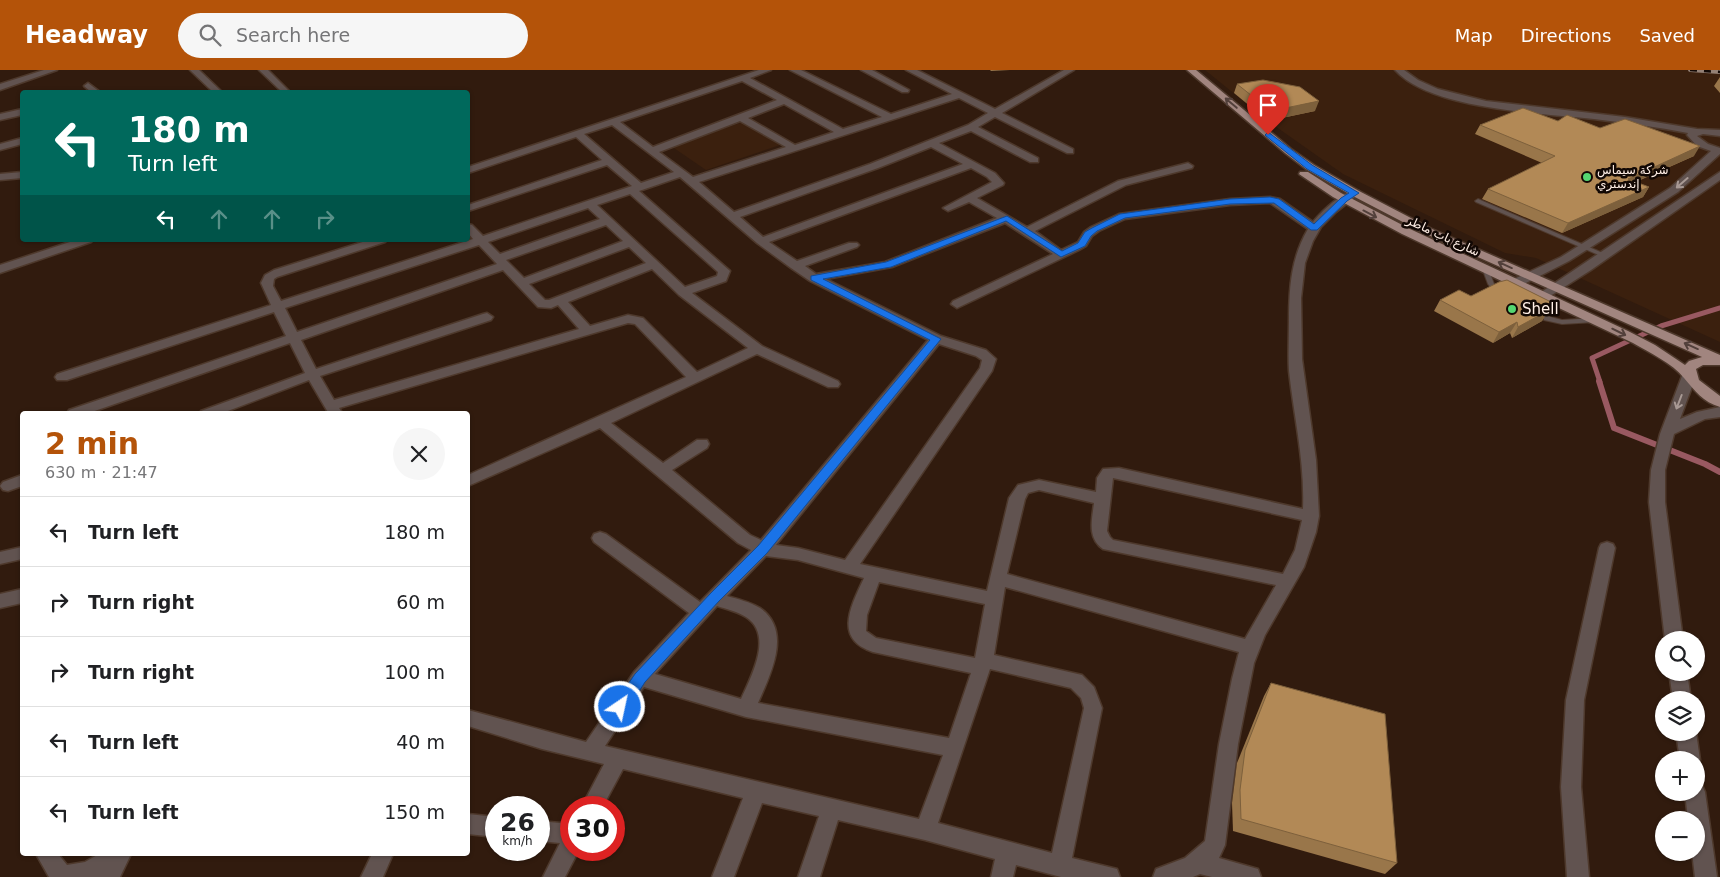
<!DOCTYPE html>
<meta charset="utf-8">
<style>
:root{--surface:#fff;--page:#f6f6f6;--text:#202124;--muted:#757577;--line:#e0e0e0;--accent:#b45309}
body{margin:0;font-family:"DejaVu Sans",Vazirmatn,sans-serif;background:var(--page);color:var(--text);height:100vh;display:flex;flex-direction:column;font-size:19px;white-space:nowrap}
*{box-sizing:border-box;margin:0}
p{font-size:16px;color:var(--muted)}
.icon{flex:none;width:28px;height:28px;fill:none;stroke:currentColor;stroke-width:2;stroke-linecap:round;stroke-linejoin:round}
.map{position:relative;flex:1;overflow:hidden}
.sheet{position:absolute;left:20px;top:341px;width:450px;height:445px;display:flex;flex-direction:column;background:var(--surface);border-radius:5px;box-shadow:0 1px 4px #0004}
.sheet>*{flex:none}
.guide{position:absolute;left:20px;top:20px;width:450px;height:152px;border-radius:5px;box-shadow:0 1px 4px #0004;background:#00695c;color:#fff;overflow:hidden}
.buttons{position:absolute;left:1655px;top:561px;display:grid;gap:10px}
.buttons a{display:grid;place-items:center;width:50px;height:50px;border-radius:50%;background:var(--surface);box-shadow:0 1px 4px #0004;font-size:25px}
.speed{position:absolute;left:485px;top:726px;display:flex;gap:10px;font-size:25px;font-weight:700;text-align:center}
.speed>*{display:grid;place-content:center;width:65px;height:65px;border-radius:50%;background:var(--surface);box-shadow:0 1px 4px #0004;line-height:1}
.speed small{font-size:12px;font-weight:400}
.speed .limit{border:8px solid #d22;background:#fff;color:#111}
.pin{position:absolute;display:grid;place-items:center;width:42px;height:42px;color:#fff;margin:-51px -21px;border-radius:50% 50% 50% 0;rotate:-45deg;box-shadow:0 0 5px #0007}
.pin .icon{rotate:45deg}
.me{position:absolute;width:55px;margin:-28px;rotate:34deg;stroke-linejoin:round;filter:drop-shadow(0 0 4px #0008)}
.turn{display:flex;align-items:center;gap:18px;height:105px;padding:0 25px;font-size:22px}
.turn .icon{width:65px;height:65px;stroke-width:2.5}
.turn b{display:block;font-size:35px;line-height:42px}
.lanes{display:flex;align-items:center;height:48px;padding:0 25px;background:#0003;justify-content:center;gap:25px;direction:ltr}
.lanes .off{opacity:.35}
.round{display:grid;place-items:center;flex:none;width:52px;height:52px;border-radius:26px;background:var(--page)}
.summary{display:flex;align-items:center;justify-content:space-between;height:85px;padding:0 25px}
h1{font-size:30px;font-weight:700;line-height:38px;color:var(--accent)}
ul{padding:0;list-style:none}
li{display:flex;align-items:center;gap:15px;height:70px;padding:0 25px;border-top:1px solid var(--line)}
li div{flex:1}
li b{display:block;font-size:19px}
li em{font-style:normal}
header{display:flex;align-items:center;gap:30px;box-sizing:border-box;height:70px;padding:0 25px;background:var(--accent);color:#fff}
header strong{font-size:24px}
nav{display:flex;gap:28px;margin-inline-start:auto;font-size:18px}
.search{width:350px;height:45px;background:var(--page);display:flex;align-items:center;gap:12px;box-sizing:border-box;padding:0 18px;border-radius:28px;color:var(--muted);font-size:19px}
.map>svg:first-child{display:block}
.built{fill:#3b200e}
.lines{fill:none;stroke-linecap:round;stroke-linejoin:round}
.stream-far1{stroke:#995961;stroke-width:5}
.stream{stroke:#995961;stroke-width:6}
.lane-casing{stroke:#4e392c;stroke-width:2}
.street-casing{stroke:#4e392c;stroke-width:3}
.primary-casing{stroke:#4e392c;stroke-width:3}
.lane{fill:#615350;fill-rule:evenodd}
.street{fill:#615350;fill-rule:evenodd}
.primary{fill:#a1857f;fill-rule:evenodd}
.rail-casing{stroke:#948176;stroke-width:4}
.rail{stroke:#120804;stroke-width:2.5;stroke-dasharray:7;stroke-linecap:butt}
.wall{fill:#99764a}
.shaded-wall{fill:#7d603c}
.building{fill:#b28956;stroke:#7d603c}
.oneway{stroke:#52403b}
.oneway2{stroke:#a89994}
.route{fill:#1a73e8;stroke:#114b97}
.poi-dot{fill:#55d671;stroke:#120804;stroke-width:2}
.labels{text-anchor:middle;dominant-baseline:central;stroke-width:5;stroke-linejoin:round;paint-order:stroke}
.far-poi-label{font-size:12px;fill:#ffefe6;stroke:#120804;text-anchor:start}
.far-street-label{font-size:12px;fill:#ffefe6;stroke:#120804}
.poi-label{font-size:15px;fill:#ffefe6;stroke:#120804;text-anchor:start}
</style>
<header>
<strong>Headway</strong>
<div class="search"><svg class="icon" aria-label="search" viewBox="0 0 24 24"><circle cx="10" cy="10" r="6"/><path d="M15 15l6 6"/></svg>Search here</div>
<nav><a>Map</a><a>Directions</a><a>Saved</a></nav>
</header>
<div class="map">
<svg width="1720" height="807" viewBox="0 0 1720 807">
<rect width="100%" height="100%" fill="#311b0e"/>
<!-- built -->
<g class="built">
<polygon points="1205,0 1720,0 1720,272 1536,188 1505,183 1343,104 1268,51"/>
<polygon points="749,50 783,74 706,100 671,76"/>
</g>
<g class="lines">
<!-- stream-far1 -->
<polyline class="stream-far1" points="1600,312 1592,288 1661,256 1720,238"/>
<!-- stream -->
<polyline class="stream" points="1599,311 1614,358 1705,394 1720,402"/>
<!-- lane casing -->
<g class="lane-casing">
<g id="lane">
<polygon points="1478,129 1605,184 1606,185 1605,186 1601,186 1476,132 1475,131"/>
<polygon points="1485,196 1488,198 1494,214 1500,220 1498,221 1494,221 1488,214 1482,198"/>
<polygon points="1544,246 1547,246 1562,250 1595,248 1599,250 1595,252 1562,254 1544,250"/>
</g>
</g>
<!-- street casing -->
<g class="street-casing">
<g id="street">
<polygon points="44,0 57,0 0,20 0,14"/>
<polygon points="190,0 199,0 222,22 213,22"/>
<polygon points="259,0 268,0 290,22 282,22"/>
<path d="M759,0H771L750,8L843,59L882,47L790,0H801L891,44L952,24L906,0H917L995,39L1064,0H1074L1002,43L1073,79V83H1067L995,47L978,57L1038,88V92H1030L971,61L939,73L995,103L1004,113L1003,115L977,128L1027,157L1118,111L1188,93L1193,96L1192,98L1126,115L1035,161L1061,180L1078,172L1084,162L1091,157L1119,144L1230,129L1270,127L1280,129L1313,152C1321,142 1345,118 1359,121L1360,123L1336,142L1321,157L1313,171L1305,193L1301,228L1302,289L1316,390L1319,446L1316,462L1304,497L1265,565L1254,593L1238,674L1225,775L1219,788L1258,799L1261,807H1212L1200,804L1193,807H1153L1156,799L1185,788L1205,771L1219,674L1232,609L1239,582L1005,517L994,585L1082,605L1094,617L1102,638L1072,788L1117,799L1120,807H1061L1016,795L1013,807H991L995,789L925,770L838,750L820,807H798L819,746L762,733L734,807H712L743,728L623,699L602,738H581L604,694L542,679L468,656V640L586,672L634,602L689,543L594,472L592,468L594,464L600,462L606,464L700,532L751,480L738,473L600,358L468,416V405L686,307L635,254L628,253L339,338L343,344H329L309,310L220,344H199L201,341L305,303L290,273L86,344L67,343L69,340L286,266L274,242L67,310H57L55,307L57,304L271,235L261,213L265,205L274,200L369,170H387L385,172L277,207L274,209L273,216L281,231L473,169L468,163V154L472,155L483,166L632,116L607,95L468,141V135L602,90L576,67L468,103V97ZM742,11L777,30L653,77L620,52ZM959,28L988,43L968,55L870,94L734,142L699,112ZM784,34L834,62L795,75L748,48ZM740,51L786,77L693,107L659,82ZM612,55L674,102L641,113L584,64ZM931,77L963,94L763,167L740,147L878,98ZM971,98L987,107L992,112L943,138L948,141L969,132L997,148L885,192L816,204L805,196L857,177L859,175L857,173H849L797,191L769,172ZM680,107L757,173L791,198L810,211L928,270L761,470L750,465L672,400L707,378L709,374L707,370H697L663,393L611,353L757,284L828,317H838L840,314L838,311L762,276L692,223L726,211L730,201L639,121ZM630,124L718,202L717,206L685,217L597,135ZM1270,133L1308,159C1291,188 1289,218 1289,251C1289,268 1288,285 1289,301C1294,347 1305,392 1303,439L1119,398L1103,399L1097,408L1096,422L1039,410L1018,415L1009,428L987,521L860,494L992,301L996,289L986,280L941,266L826,209L892,197L1005,153L1053,184L953,231L951,234L957,238L1079,180L1086,176L1092,166L1099,161L1125,149L1230,135ZM588,138L600,149L500,184L488,172ZM606,155L623,171L524,208L506,190ZM479,175L497,194L297,262L285,238ZM629,177L646,193L549,230H545L529,214ZM652,199L679,225L748,278L697,302L643,248L628,245L590,256L568,232ZM503,200L538,237L551,238L558,235L579,259L334,330L320,306L491,250L493,247L487,243L483,244L316,299L301,270ZM939,274L976,286L982,290L980,298L845,490L798,478L776,475ZM1113,408L1302,450L1295,480L1283,504L1113,470L1110,467L1107,461ZM1039,420L1094,433C1092,450 1087,468 1103,479L1276,515L1245,569L1007,504L1025,429L1028,423ZM766,486L798,490L864,508C851,536 833,569 873,582L971,603L949,668L758,633C770,605 793,561 760,538C750,532 738,529 727,526ZM879,512L985,534L975,588L876,568L866,561L867,545ZM717,536C727,539 738,542 746,547C774,565 751,607 741,629L655,604ZM990,599L1071,618L1081,628L1084,638L1052,783L938,753ZM644,617L746,647L943,685L919,749L605,676Z"/>
<polygon points="861,0 872,0 909,20 908,22 902,22"/>
<path d="M1395,0H1404L1418,10L1438,19L1486,31L1625,47L1697,59L1720,60V66L1703,64L1697,66L1708,74L1720,78V84L1678,122L1569,191L1520,216H1512L1510,213L1512,210L1561,187L1670,118L1711,81L1697,76L1687,65L1688,63C1657,57 1626,53 1594,49C1542,43 1431,40 1395,0Z"/>
<polygon points="88,13 100,22 91,22 84,16"/>
<polygon points="22,39 22,45 0,50 0,44"/>
<polygon points="22,68 22,74 0,80 0,74"/>
<polygon points="22,102 22,108 0,110 0,104"/>
<polygon points="1720,102 1720,110 1591,200 1547,228 1543,229 1537,225"/>
<polygon points="76,170 93,170 91,172 0,203 0,195"/>
<polygon points="1689,302 1696,306 1680,349 1697,342 1720,337 1720,347 1705,349 1674,364 1665,400 1665,432 1683,570 1665,570 1649,432 1651,400 1660,364 1682,306"/>
<polygon points="22,405 22,416 8,421 3,420 0,416 3,412"/>
<polygon points="1607,472 1613,474 1615,478 1584,630 1581,717 1589,807 1567,807 1561,717 1566,630 1599,478 1601,474"/>
<polygon points="22,477 22,489 0,494 0,482"/>
<polygon points="22,519 22,533 0,538 0,524"/>
<polygon points="1669,602 1687,602 1691,630 1673,630"/>
<polygon points="1676,662 1696,662 1700,690 1697,696 1696,690 1680,690"/>
<polygon points="1696,713 1702,715 1705,722 1717,807 1695,807 1692,782 1696,782 1696,750 1688,750 1685,722 1696,722"/>
<polygon points="468,744 496,747 496,767 468,764"/>
<polygon points="539,751 571,754 571,780 579,780 565,807 543,807 560,773 539,771"/>
<polygon points="36,784 58,784 67,795 85,792 99,784 131,784 120,807 49,807"/>
<polygon points="372,784 393,784 383,807 361,807"/>
</g>
</g>
<!-- primary casing -->
<g class="primary-casing">
<path id="primary" d="M1187,0H1196L1291,79L1314,95L1359,121L1432,159L1720,285V295H1703L1696,299L1699,310L1720,326V337C1703,332 1695,321 1684,308C1672,293 1650,283 1633,273L1402,164L1333,127L1299,104L1300,102H1308L1341,123L1410,159L1628,261L1655,275L1685,295L1689,291L1702,287L1424,163L1351,125L1306,99L1285,83Z"/>
</g>
<!-- lane -->
<use href="#lane" class="lane"/>
<!-- street -->
<use href="#street" class="street"/>
<!-- primary -->
<use href="#primary" class="primary"/>
<!-- rail casing -->
<g class="rail-casing">
<polyline id="rail" points="1690,0 1720,2"/>
</g>
<!-- rail -->
<use href="#rail" class="rail"/>
</g>
<!-- wall -->
<g class="wall">
<polygon points="990,0 1010,0 991,1"/>
<polygon points="1720,7 1720,23 1714,16"/>
<polygon points="1237,14 1315,41 1268,51 1234,23"/>
<polygon points="1558,51 1600,58 1694,86 1636,112 1649,117 1643,127 1562,163 1482,129 1488,119 1542,93 1475,64 1480,55"/>
<polygon points="1471,226 1555,234 1548,244 1546,244 1542,251 1512,268 1510,263 1493,273 1434,241 1440,230"/>
<polygon points="1271,613 1397,793 1385,804 1233,761 1232,733 1237,693 1264,626"/>
</g>
<!-- shaded-wall -->
<g class="shaded-wall">
<polygon points="1319,31 1315,41 1268,51 1271,41"/>
<polygon points="1700,76 1694,86 1621,118 1628,109"/>
<polygon points="1649,117 1643,127 1562,163 1568,153"/>
<polygon points="1549,240 1542,251 1512,268 1518,257"/>
<polygon points="1517,252 1510,263 1493,273 1499,262"/>
</g>
<!-- building -->
<g class="building">
<polygon points="1263,10 1300,17 1319,31 1271,41 1237,14"/>
<polygon points="1523,38 1558,51 1567,45 1600,58 1625,49 1700,76 1628,109 1649,117 1568,153 1488,119 1555,86 1480,55"/>
<polygon points="1507,210 1555,234 1549,234 1549,240 1518,257 1517,252 1499,262 1440,230 1459,220 1471,226 1499,212"/>
<polygon points="1271,613 1385,644 1397,793 1241,749 1240,720 1245,680"/>
</g>
<!-- one-way arrows -->
<defs><path id="oneway-shaft" d="M-6 0H5M1.5-3L5.5 0L1.5 3" fill="none" stroke-width="1.6" stroke-linecap="round" stroke-linejoin="round" transform="scale(1.25)"/></defs>
<g class="oneway">
<use href="#oneway-shaft" transform="translate(1231 33) rotate(-140)"/>
<use href="#oneway-shaft" transform="translate(1370 144) rotate(28)"/>
<use href="#oneway-shaft" transform="translate(1505 195) rotate(-156)"/>
<use href="#oneway-shaft" transform="translate(1619 262) rotate(26)"/>
<use href="#oneway-shaft" transform="translate(1691 276) rotate(-156)"/>
</g>
<g class="oneway2">
<use href="#oneway-shaft" transform="translate(1682 113) rotate(139)"/>
<use href="#oneway-shaft" transform="translate(1679 332) rotate(111)"/>
</g>
<!-- route -->
<polygon class="route" points="1268,62 1312,95 1359,123 1347,131 1317,160 1311,160 1274,133 1230,134 1125,148 1097,161 1091,166 1085,176 1061,187 1006,151 891,197 823,209 941,269 767,483 719,531 645,612 626,642 620,644 615,642 613,637 615,633 635,604 710,524 758,476 930,270 811,210 811,206 886,192 1007,146 1062,181 1078,173 1085,162 1092,158 1120,144 1230,129 1270,127 1279,129 1314,154 1341,128 1349,123 1307,99 1266,66 1265,65"/>
<!-- markers -->
<g class="poi-dot">
<circle cx="1587" cy="107" r="5"/>
<circle cx="1512" cy="239" r="5"/>
</g>
<g class="labels">
<!-- far-poi labels -->
<g class="far-poi-label">
<text x="1597" y="100">شركة سيماس<tspan x="1597" dy="14">إندستري</tspan></text>
</g>
<!-- far-street labels -->
<g class="far-street-label">
<text transform="translate(1443 166) rotate(25)">شارع باب ماطر</text>
</g>
<!-- poi labels -->
<g class="poi-label">
<text x="1522" y="239">Shell</text>
</g>
</g>
</svg>
<div class="buttons">
<a><svg class="icon" aria-label="search" viewBox="0 0 24 24"><circle cx="10" cy="10" r="6"/><path d="M15 15l6 6"/></svg></a>
<a><svg class="icon" aria-label="layers" viewBox="0 0 24 24"><path d="M12 4l9 5-9 5-9-5zM3 14l9 5 9-5"/></svg></a>
<a>+</a>
<a>−</a>
</div>
<div class="speed"><div>26<small>km/h</small></div><div class="limit">30</div></div>
<div class="pin" style="left:1268px;top:65px;background:#d93025"><svg class="icon" aria-label="arrive" viewBox="0 0 24 24"><path d="M6 21V4h12l-3 4 3 4H6"/></svg></div>
<svg class="me" style="left:620px;top:637px" viewBox="-20 -20 40 40"><circle r="17" fill="#1a73e8" stroke="#fff" stroke-width="3"/><path d="M0-11L8 9 0 5-8 9z" fill="#fff"/></svg>
<div class="guide">
<div class="turn"><svg class="icon" aria-label="left" viewBox="0 0 24 24"><path d="M17 20v-9H6M10 6l-5 5 5 5"/></svg><div><b>180 m</b>Turn left</div></div>
<div class="lanes"><svg class="icon" aria-label="left" viewBox="0 0 24 24"><path d="M17 20v-9H6M10 6l-5 5 5 5"/></svg><svg class="icon off" aria-label="ahead" viewBox="0 0 24 24"><path d="M12 20V5M6 11l6-6 6 6"/></svg><svg class="icon off" aria-label="ahead" viewBox="0 0 24 24"><path d="M12 20V5M6 11l6-6 6 6"/></svg><svg class="icon off" aria-label="right" viewBox="0 0 24 24"><path d="M7 20v-9h11M14 6l5 5-5 5"/></svg></div>
</div>
<section class="sheet">
<div class="summary"><div><h1>2 min</h1><p>630 m · 21:47</p></div><a class="round"><svg class="icon" aria-label="close" viewBox="0 0 24 24"><path d="M6 6l12 12M18 6L6 18"/></svg></a></div>
<ul>
<li><svg class="icon" aria-label="left" viewBox="0 0 24 24"><path d="M17 20v-9H6M10 6l-5 5 5 5"/></svg><div><b>Turn left</b></div><em>180 m</em></li>
<li><svg class="icon" aria-label="right" viewBox="0 0 24 24"><path d="M7 20v-9h11M14 6l5 5-5 5"/></svg><div><b>Turn right</b></div><em>60 m</em></li>
<li><svg class="icon" aria-label="right" viewBox="0 0 24 24"><path d="M7 20v-9h11M14 6l5 5-5 5"/></svg><div><b>Turn right</b></div><em>100 m</em></li>
<li><svg class="icon" aria-label="left" viewBox="0 0 24 24"><path d="M17 20v-9H6M10 6l-5 5 5 5"/></svg><div><b>Turn left</b></div><em>40 m</em></li>
<li><svg class="icon" aria-label="left" viewBox="0 0 24 24"><path d="M17 20v-9H6M10 6l-5 5 5 5"/></svg><div><b>Turn left</b></div><em>150 m</em></li>
</ul>
</section>
</div>
